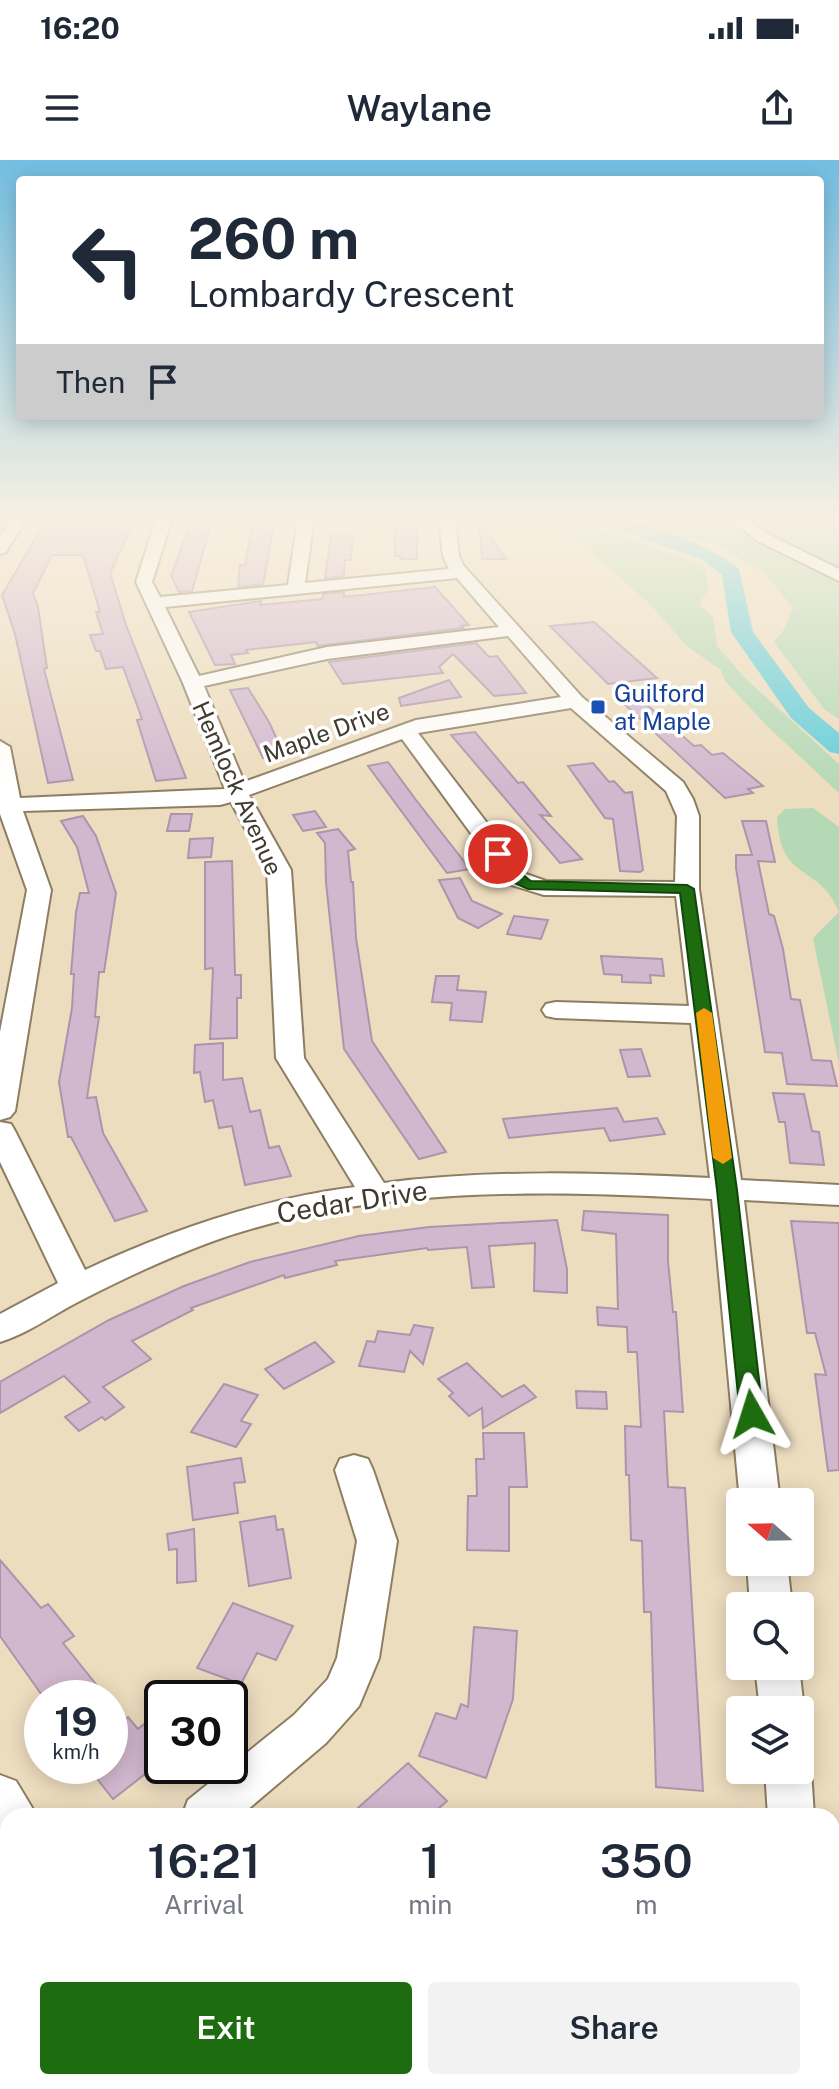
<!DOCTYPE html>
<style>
:root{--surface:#fff;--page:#f2f2f3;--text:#1f2937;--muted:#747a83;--accent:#1d6c10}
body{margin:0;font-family:"Public Sans",sans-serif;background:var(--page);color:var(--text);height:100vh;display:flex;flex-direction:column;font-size:30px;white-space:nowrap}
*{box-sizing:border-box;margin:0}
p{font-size:26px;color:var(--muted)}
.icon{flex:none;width:44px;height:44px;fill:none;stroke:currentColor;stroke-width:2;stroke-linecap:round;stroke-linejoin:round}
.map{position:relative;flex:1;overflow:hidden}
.panel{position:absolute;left:0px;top:1648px;width:840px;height:282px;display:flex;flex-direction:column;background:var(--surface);border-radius:24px 24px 0 0;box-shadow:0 4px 20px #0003}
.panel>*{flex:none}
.banner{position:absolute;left:16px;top:16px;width:808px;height:244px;border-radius:8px;box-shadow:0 4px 20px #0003;background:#fff;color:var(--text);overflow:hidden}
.needle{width:52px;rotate:290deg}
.buttons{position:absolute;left:726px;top:1328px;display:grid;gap:16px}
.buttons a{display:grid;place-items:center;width:88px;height:88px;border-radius:8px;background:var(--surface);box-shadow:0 4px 20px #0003;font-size:40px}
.speed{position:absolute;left:24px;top:1520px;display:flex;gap:16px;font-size:40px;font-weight:700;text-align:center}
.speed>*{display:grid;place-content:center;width:104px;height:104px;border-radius:50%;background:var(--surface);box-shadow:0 4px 20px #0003;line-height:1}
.speed small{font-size:20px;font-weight:400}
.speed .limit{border:4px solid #111;border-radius:12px;background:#fff;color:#111}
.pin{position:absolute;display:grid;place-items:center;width:68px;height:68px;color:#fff;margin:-34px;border:4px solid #fff;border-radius:50%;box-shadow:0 2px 8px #0007}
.me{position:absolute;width:88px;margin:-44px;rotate:354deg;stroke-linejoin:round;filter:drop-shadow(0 0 6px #0008)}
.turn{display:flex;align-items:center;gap:28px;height:168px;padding:0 40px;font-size:36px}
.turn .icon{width:104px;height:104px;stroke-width:2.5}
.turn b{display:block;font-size:56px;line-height:68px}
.then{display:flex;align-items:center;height:76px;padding:0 40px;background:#0003;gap:16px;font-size:30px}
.eta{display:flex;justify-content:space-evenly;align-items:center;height:136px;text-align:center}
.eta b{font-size:48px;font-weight:600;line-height:56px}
.button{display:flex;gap:16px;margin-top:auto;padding:16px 40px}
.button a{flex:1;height:92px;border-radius:8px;background:var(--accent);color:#fff;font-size:32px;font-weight:600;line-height:92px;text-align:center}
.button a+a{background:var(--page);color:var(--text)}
.status{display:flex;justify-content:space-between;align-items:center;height:56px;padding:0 40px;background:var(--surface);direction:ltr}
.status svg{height:22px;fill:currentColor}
header{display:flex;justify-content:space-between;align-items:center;height:104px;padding:0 40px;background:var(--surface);font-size:36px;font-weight:600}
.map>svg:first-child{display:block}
.green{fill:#b5d9b5}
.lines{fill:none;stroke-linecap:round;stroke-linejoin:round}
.river{fill:#63ceda;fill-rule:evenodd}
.building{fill:#d2b8cf;stroke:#ad94aa;stroke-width:2}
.minor-casing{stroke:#8d7e62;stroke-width:4}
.minor{fill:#fff;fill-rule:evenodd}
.route{fill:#1d6c10;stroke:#13460a;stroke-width:2}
.slow{fill:#f59e0b}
.transit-dot{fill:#1a4fb4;stroke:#fff;stroke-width:3}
.labels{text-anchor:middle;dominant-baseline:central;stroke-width:7;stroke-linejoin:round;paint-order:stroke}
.far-transit-label{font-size:24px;fill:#164399;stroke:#fff;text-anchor:start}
.far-street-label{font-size:24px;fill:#413a2e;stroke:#fff}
.street-label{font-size:28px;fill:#413a2e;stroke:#fff}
</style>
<div class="status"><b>16:20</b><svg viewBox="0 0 49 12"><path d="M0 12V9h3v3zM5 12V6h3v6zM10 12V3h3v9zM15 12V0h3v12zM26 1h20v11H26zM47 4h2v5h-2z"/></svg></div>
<header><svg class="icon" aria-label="menu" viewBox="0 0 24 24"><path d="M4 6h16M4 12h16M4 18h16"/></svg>Waylane<svg class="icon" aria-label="share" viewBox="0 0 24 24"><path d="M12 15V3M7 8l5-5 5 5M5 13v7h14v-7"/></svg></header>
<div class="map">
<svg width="839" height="1929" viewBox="0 0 839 1929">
<rect width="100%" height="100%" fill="#edddbf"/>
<!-- green -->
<g class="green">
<polygon points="553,359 578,359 594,367 681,397 704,409 709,427 699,445 713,457 717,486 745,518 839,604 839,633 767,566 725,521 721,510 687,486 650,444"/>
<polygon points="632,359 726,359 774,391 839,420 839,559 824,549 774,482 785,468 793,448 765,413 714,384"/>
<polygon points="749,359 839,359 839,407 806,393"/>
<path d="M813,648L839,667V752C819,702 780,724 777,657L785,649Z"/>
<polygon points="839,752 839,904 813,778"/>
</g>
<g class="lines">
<!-- river -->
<path class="river" d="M599,359C643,358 705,382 739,409L753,472L809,548L839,573V594L830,592L791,558L731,472L722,415L703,400L602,363Z"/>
</g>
<!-- building -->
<g class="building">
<polygon points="401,359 417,359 417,399 401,399 401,396 395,396 395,368 401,368"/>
<polygon points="135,360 110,413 126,465 186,618 156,621 137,560 142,559 123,507 106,509 100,491 96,491 90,475 103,474 96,452 100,452 83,395 52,395 33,433 38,447 47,508 44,509 73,620 48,623 15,474 2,435 45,362"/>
<polygon points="275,360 263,424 238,427 240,405 245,405 253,361"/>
<polygon points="191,361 212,361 192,431 179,432 171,416"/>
<polygon points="479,361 506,399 482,399"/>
<polygon points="331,374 353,374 351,400 345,400 344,416 325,418"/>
<polygon points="435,427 469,465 461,466 463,468 318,486 316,482 246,490 248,493 231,495 235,504 215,505 189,452 261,441 260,445 322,439 323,434 344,432 344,437"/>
<polygon points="594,462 657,518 608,524 550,466"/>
<polygon points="476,483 489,497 497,496 526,533 494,536 453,494 439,507 443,513 343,524 329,502"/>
<polygon points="449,520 461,537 401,546 399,538"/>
<polygon points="248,528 269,562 284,594 263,598 230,530"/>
<polygon points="629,529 694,586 701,585 712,595 723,593 763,626 748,629 753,633 725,638 619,539"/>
<polygon points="475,572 518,623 523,622 551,656 540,655 582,699 560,703 451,575"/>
<polygon points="388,602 416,640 470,709 447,713 368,606"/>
<polygon points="593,603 609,622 614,621 625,633 632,632 643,710 640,712 620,711 613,659 605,658 568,606"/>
<polygon points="315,651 326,667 303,671 293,655"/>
<polygon points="171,654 192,654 189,671 167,671"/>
<polygon points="83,656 96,676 116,733 104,812 99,812 95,857 99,857 87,938 96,937 103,973 147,1051 115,1061 71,977 68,977 59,922 72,848 74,814 71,814 76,752 80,733 89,733 77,687 61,661"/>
<polygon points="742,661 766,661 775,702 758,701 769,754 774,756 783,789 791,839 800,840 812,900 831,901 837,926 787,924 782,893 765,892 736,708 736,695 752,695"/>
<polygon points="338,669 355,689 348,691 351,722 353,722 356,778 372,881 446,992 419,999 344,889 326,723 325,683 317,673"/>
<polygon points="213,678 211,697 188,698 190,679"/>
<polygon points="232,701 235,815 241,815 241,838 237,838 237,878 210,879 213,808 205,809 205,702"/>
<polygon points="460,718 472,741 502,754 478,768 458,758 439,720"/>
<polygon points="514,756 548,760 541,779 507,774"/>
<polygon points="601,796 662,799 664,816 650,815 651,823 622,822 622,815 604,814"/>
<polygon points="436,816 459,816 457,830 486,832 482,862 450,860 452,843 432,842"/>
<polygon points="223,883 223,920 242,918 250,952 260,950 269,988 279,986 291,1016 245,1025 232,966 219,968 213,940 205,942 200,912 194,913 195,885"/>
<polygon points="641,889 650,916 628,917 620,890"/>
<polygon points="773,933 804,934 812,971 819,972 824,1005 790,1003 785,962 779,962"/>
<polygon points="617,948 624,962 657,958 665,974 610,981 604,968 509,978 503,959"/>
<polygon points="584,1051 668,1055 668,1101 673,1152 676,1152 683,1252 664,1251 668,1327 685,1328 703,1631 656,1627 651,1452 644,1452 642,1381 631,1380 629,1315 626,1315 625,1266 641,1267 637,1192 628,1192 627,1167 598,1165 597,1147 618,1149 616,1074 582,1070"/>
<polygon points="557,1060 567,1109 567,1133 534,1131 535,1083 489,1086 494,1127 472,1128 467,1087 428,1090 427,1088 335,1101 337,1105 285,1118 284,1115 191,1148 193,1150 132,1181 151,1199 103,1227 124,1247 105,1260 102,1257 79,1271 65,1257 90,1242 64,1216 0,1253 0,1222 109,1160 184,1126 250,1102 359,1076 429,1067"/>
<polygon points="791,1061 839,1063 839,1310 828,1311 815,1214 826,1215 815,1173 807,1173"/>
<polygon points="414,1165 433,1168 423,1204 410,1191 404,1212 359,1206 367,1181 375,1182 378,1171 410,1175"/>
<polygon points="315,1182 334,1202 284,1229 265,1209"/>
<polygon points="467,1203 502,1237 524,1225 536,1237 483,1268 482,1248 469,1256 449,1236 453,1233 438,1219"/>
<polygon points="224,1224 258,1235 241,1261 251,1264 236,1287 191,1272"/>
<polygon points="576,1231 606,1232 607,1249 577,1248"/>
<polygon points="483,1273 524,1273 527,1327 509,1327 509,1391 467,1390 468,1336 477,1336 476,1299 484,1299"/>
<polygon points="241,1298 245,1322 234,1323 238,1353 193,1360 187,1307"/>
<polygon points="275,1356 277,1370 283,1369 291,1418 249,1426 240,1362"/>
<polygon points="194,1369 196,1421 177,1423 177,1389 169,1390 167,1374"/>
<polygon points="0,1400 41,1448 48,1444 74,1476 63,1483 107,1538 44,1538 0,1476"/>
<polygon points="233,1443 293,1466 276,1500 257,1493 241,1524 197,1508"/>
<polygon points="474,1467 517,1471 513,1539 486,1618 419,1596 436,1553 456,1559 461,1544 468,1547"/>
<polygon points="110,1542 124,1560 128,1557 138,1569 148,1561 162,1577 162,1601 113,1639 87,1606 110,1606"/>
<polygon points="408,1603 447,1641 430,1656 349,1656"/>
</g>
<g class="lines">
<!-- minor casing -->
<g class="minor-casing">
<g id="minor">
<polygon points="10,359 26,359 6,392 0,394 0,376"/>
<path d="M156,359H172L152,422L160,437L288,425L298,359H314L305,423L449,409L443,396L439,359H455L459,396L463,405L582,537L683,622L693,639L699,656V729L741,1020L839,1025V1045L744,1040L780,1342H740L712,1039C545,1030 367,1025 208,1083C163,1100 118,1121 76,1143C51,1156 27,1174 0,1182V1154L58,1123L0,1002V962L11,964L15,971L85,1110C171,1070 260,1039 355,1027L276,898L267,710L231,642L220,645L23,651L51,730L15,951L10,957L0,960V872L27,730L0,654V581L10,587L20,638L225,629L183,523L136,422ZM457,418L499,467L327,487L199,516L165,447ZM508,476L561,537L416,560L244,622L204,526L327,499ZM571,548L666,631L677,656L675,722L546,721L526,714L418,573ZM402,579L508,724L544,735L676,736L689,846L556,842L546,844L542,850L546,856L556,858L691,863L710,1018C602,1013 492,1009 384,1023L304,898L291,710L249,635Z"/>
<polygon points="728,359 746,359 770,375 839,409 839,421 758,381"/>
<polygon points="354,1295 368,1299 373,1310 397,1381 379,1498 359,1546 326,1583 240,1656 182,1656 188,1640 294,1555 328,1519 337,1498 357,1381 335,1310 340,1299"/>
<polygon points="747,1402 787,1402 792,1446 750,1446"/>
<polygon points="755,1506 799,1506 804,1550 800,1559 800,1550 760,1550"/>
<polygon points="800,1593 804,1595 811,1610 814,1656 768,1656 765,1610 800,1610"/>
<polygon points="0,1615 16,1621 37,1656 8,1656 8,1676 0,1673"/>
<polygon points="167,1922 223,1922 226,1929 170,1929"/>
<polygon points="601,1922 659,1922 656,1929 598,1929"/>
</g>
</g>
<!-- minor -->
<use href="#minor" class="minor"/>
</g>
<!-- sky -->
<linearGradient id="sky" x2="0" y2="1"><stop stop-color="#73bee2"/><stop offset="0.57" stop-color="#f7f0e2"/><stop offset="1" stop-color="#f7f0e2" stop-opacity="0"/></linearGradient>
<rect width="839" height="629" fill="url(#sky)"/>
<!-- route -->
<path class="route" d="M498,690C512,695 517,713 531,721L687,725L694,729L737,1030L763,1254L760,1260L752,1262L744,1260L740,1254L717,1030L680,733L528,729L512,722L491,694Z"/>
<!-- slow -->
<polygon class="slow" points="704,848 712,853 732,998 723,1004 713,998 696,853"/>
<!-- markers -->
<rect class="transit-dot" x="590" y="539" width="16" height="16" rx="4"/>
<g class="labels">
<!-- far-transit labels -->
<g class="far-transit-label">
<text x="614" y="533">Guilford<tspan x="614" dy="28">at Maple</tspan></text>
</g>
<!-- far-street labels -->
<g class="far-street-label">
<text transform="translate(326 572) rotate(-20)">Maple Drive</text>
<text transform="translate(238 628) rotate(66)">Hemlock Avenue</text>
</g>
<!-- street labels -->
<g class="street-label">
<text transform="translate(352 1041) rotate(-9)">Cedar Drive</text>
</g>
</g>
</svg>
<div class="buttons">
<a><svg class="needle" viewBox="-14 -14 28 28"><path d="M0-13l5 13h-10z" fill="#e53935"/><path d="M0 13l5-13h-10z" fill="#747a83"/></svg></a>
<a><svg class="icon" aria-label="search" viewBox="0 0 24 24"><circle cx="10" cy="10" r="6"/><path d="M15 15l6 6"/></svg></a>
<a><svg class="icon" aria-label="layers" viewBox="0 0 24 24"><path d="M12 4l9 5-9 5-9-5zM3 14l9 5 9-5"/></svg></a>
</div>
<div class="speed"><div>19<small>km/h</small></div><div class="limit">30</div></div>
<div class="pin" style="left:498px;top:694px;background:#d93025"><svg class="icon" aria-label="arrive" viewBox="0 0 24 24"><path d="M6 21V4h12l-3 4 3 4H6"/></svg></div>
<svg class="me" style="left:752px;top:1254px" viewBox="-20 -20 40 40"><path d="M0-17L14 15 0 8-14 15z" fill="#1d6c10" stroke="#fff" stroke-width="4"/></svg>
<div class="banner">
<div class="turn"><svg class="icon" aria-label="left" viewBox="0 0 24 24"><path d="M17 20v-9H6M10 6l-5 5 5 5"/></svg><div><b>260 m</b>Lombardy Crescent</div></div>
<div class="then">Then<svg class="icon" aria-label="arrive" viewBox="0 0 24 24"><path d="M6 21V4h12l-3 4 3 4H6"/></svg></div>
</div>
<section class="panel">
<div class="eta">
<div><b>16:21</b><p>Arrival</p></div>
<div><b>1</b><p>min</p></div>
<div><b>350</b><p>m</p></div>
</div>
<div class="button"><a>Exit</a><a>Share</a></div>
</section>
</div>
